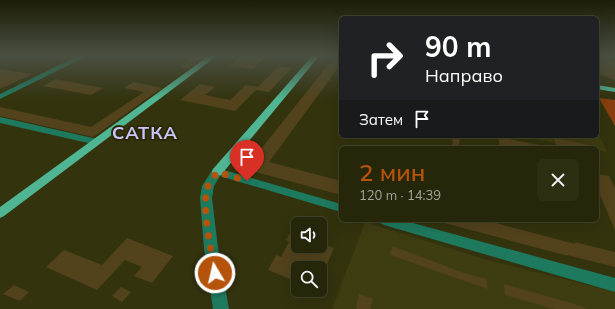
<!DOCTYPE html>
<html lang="ru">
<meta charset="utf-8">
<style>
:root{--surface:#26260a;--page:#2e2e13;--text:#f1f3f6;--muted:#a4a59c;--line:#42432b;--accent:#b45309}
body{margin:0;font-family:Mulish,sans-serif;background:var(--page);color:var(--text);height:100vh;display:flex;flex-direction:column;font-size:15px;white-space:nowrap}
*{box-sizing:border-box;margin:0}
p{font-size:13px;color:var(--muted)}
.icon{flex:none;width:22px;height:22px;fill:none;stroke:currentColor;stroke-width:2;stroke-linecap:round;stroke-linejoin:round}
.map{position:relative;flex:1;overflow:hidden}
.sheet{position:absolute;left:339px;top:146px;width:260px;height:76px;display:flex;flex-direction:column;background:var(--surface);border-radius:6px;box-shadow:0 4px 16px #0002,0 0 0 1px var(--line)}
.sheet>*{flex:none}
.banner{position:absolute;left:339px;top:16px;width:260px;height:122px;border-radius:6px;box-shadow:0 4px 16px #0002,0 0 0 1px var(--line);background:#202124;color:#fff;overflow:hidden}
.fabs{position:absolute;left:291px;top:217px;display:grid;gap:8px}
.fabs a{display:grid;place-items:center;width:36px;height:36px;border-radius:6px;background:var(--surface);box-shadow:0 4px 16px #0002,0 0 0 1px var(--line);font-size:20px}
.pin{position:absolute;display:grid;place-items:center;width:34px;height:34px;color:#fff;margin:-41px -17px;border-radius:50% 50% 50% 0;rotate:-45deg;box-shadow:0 0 4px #0007}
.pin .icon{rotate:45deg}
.me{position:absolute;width:44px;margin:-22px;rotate:351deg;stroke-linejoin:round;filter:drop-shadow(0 0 3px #0008)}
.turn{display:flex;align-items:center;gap:14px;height:84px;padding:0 20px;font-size:18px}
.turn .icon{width:52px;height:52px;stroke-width:2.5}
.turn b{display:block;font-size:28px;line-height:34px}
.then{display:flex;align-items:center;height:38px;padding:0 20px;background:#0003;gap:8px;font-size:15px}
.round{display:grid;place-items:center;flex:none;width:42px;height:42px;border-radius:6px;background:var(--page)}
.headline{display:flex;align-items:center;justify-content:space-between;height:68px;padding:0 20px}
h1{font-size:24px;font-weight:600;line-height:30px;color:var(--accent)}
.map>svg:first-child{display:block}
.built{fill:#3e3d12}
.green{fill:#88400f}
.building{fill:#52431c}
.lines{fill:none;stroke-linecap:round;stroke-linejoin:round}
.minor{fill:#1e7a5f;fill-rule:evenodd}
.major{fill:#50b593;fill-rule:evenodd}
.route{stroke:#b45309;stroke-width:7;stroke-dasharray:0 12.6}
.labels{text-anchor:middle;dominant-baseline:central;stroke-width:4;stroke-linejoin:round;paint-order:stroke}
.district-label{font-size:18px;font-weight:bold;letter-spacing:1px;fill:#cac5ff;stroke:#2a2903}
</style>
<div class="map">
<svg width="615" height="309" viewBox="0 0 615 309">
<rect width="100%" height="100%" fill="#33330e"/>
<!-- built -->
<g class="built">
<polygon points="597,130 607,152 597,150 597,148 584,148 519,136 597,136"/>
<polygon points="365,222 487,260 615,292 615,309 332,309"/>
</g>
<!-- green -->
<polygon class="green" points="599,98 615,100 615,126"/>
<!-- building -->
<g class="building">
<polygon points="242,55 266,55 253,69 230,66"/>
<polygon points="336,55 341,55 341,64 269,162 341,181 341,195 245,169"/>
<polygon points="597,55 615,62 615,80 597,73"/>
<polygon points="195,56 204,57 188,68 179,67"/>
<polygon points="279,66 292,68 269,92 256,90 235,111 180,100 200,84 215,87 205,95 230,100 246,85 258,87"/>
<polygon points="0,69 32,74 0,89"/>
<polygon points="55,79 103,88 91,95 43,86"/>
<polygon points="133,82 162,88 93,137 0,116 0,107 91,127 144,92 124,88"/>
<polygon points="453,136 460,136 459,148 452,148"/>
<polygon points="499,137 539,145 538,148 512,148 499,145"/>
<polygon points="554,138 589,145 589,148 557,148"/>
<polygon points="597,174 609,176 615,188 615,230 597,188"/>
<polygon points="441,220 484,220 575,244 574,242 615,252 615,267 567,255 568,256 441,222"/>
<polygon points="292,230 298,232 298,246 320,246 320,243 334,248 320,281 320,268 298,268 298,282 268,270 276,255 281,257 289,242 286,240"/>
<polygon points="127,238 173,256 152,283 134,276 142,267 125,260 97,290 46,267 64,250 102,265"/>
<polygon points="392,246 464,273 486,279 488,289 390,255"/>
<polygon points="504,284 571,303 586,308 586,309 555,309 505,295"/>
<polygon points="14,285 29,292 20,301 3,294"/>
<polygon points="121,287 131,292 122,302 112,296"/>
<polygon points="359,294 373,299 370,309 356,309"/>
</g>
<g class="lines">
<!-- minor -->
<g class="minor">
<polygon points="80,55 89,55 0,99 0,94"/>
<polygon points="0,117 97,139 102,142 97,145 0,123"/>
<polygon points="217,168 341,204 341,212 220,176 214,186 212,198 218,248 229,309 213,309 204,248 200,198 202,186 213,169"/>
<polygon points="378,220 402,220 615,278 615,292 384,225 380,223"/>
</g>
<!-- major -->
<g class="major">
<polygon points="210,55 218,55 4,216 0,218 0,207"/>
<polygon points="313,55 320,55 221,175 213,175 212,172 213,169"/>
<polygon points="597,85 615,88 615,92 597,89"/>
</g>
</g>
<!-- sky -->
<linearGradient id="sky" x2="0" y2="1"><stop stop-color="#1c1c08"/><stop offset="0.56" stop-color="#4a5041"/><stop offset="1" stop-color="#4a5041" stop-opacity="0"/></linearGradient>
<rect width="615" height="99" fill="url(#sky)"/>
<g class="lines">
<!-- route -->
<path class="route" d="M215,273C211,250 202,210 207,188C209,183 214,177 217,172L247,181"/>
</g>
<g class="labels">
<!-- district labels -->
<g class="district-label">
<text x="145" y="132">САТКА</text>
</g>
</g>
</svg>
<div class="fabs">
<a><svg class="icon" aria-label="sound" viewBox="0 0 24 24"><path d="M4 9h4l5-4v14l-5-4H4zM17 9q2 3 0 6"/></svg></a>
<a><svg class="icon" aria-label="search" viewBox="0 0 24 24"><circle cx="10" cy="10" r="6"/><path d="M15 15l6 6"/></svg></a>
</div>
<div class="pin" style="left:247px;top:181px;background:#d93025"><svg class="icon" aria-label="arrive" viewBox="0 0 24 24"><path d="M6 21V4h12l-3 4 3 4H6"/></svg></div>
<svg class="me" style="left:215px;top:273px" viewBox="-20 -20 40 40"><circle r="17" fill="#b45309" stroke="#fff" stroke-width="3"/><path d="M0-11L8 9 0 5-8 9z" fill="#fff"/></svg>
<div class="banner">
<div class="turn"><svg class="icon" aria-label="right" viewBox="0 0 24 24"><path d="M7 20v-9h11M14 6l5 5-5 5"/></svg><div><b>90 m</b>Направо</div></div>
<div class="then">Затем<svg class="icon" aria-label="arrive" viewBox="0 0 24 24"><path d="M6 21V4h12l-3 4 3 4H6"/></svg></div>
</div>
<section class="sheet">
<div class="headline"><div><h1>2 мин</h1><p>120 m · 14:39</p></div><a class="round"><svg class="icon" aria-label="close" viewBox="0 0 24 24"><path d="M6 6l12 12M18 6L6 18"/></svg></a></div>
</section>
</div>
